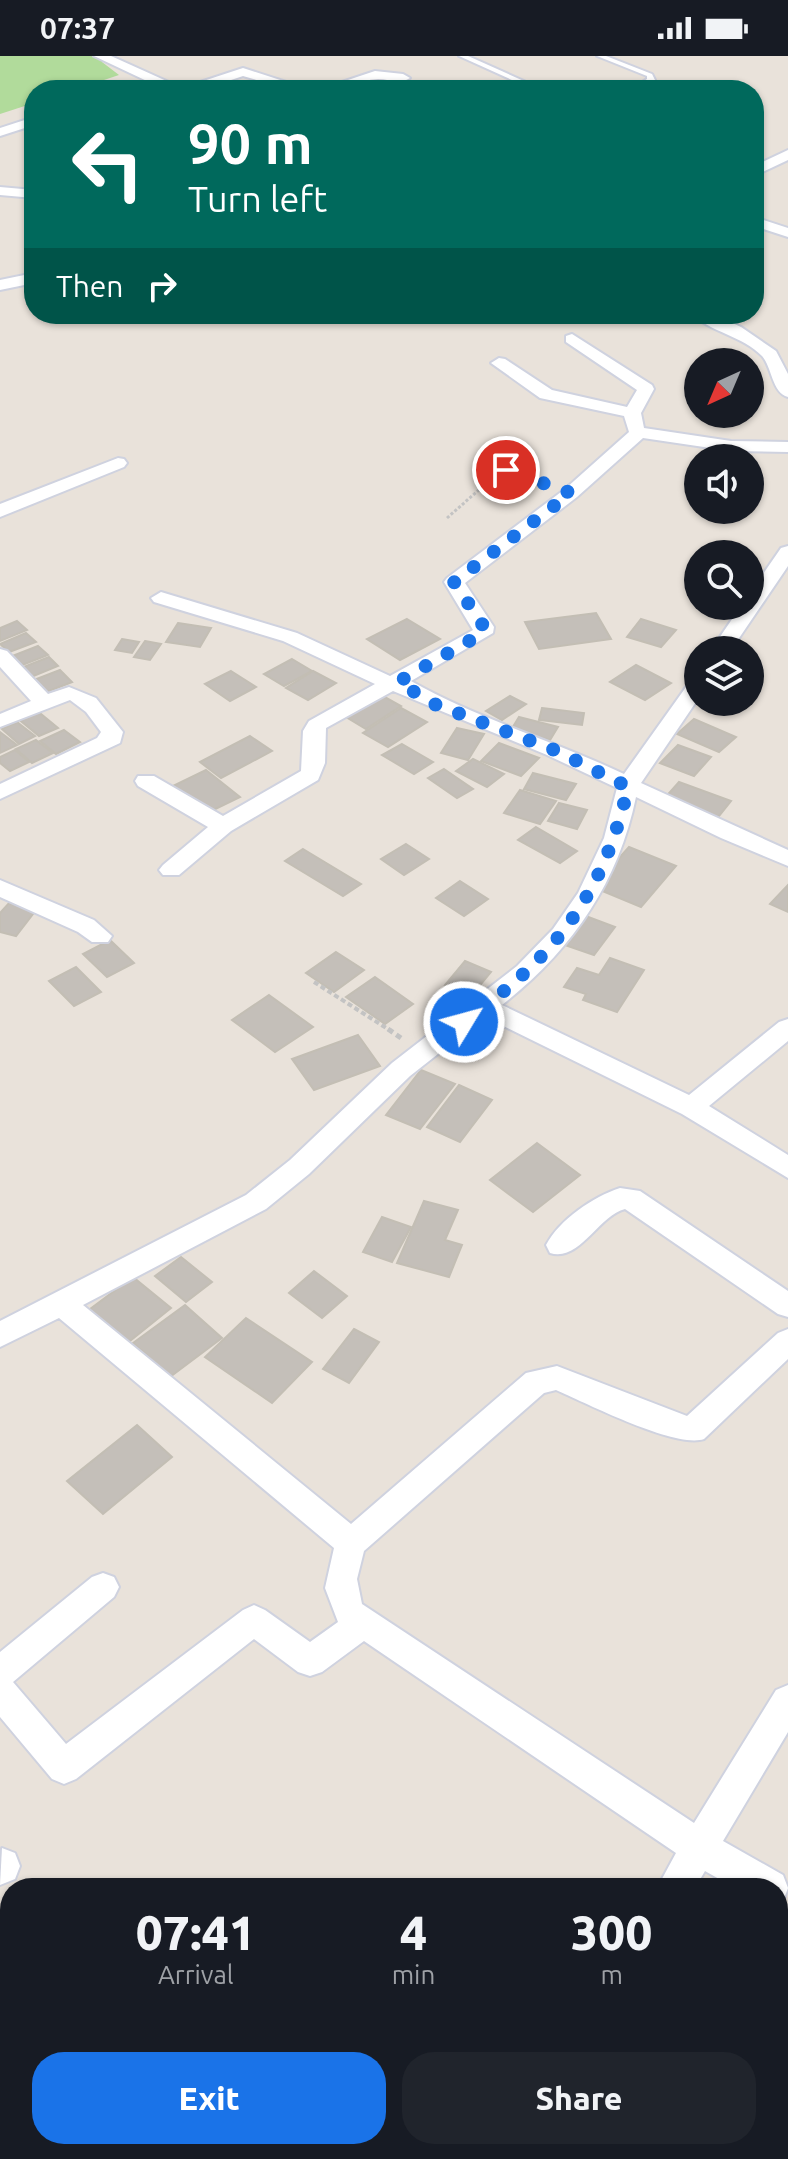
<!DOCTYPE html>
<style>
:root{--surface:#171b24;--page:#20242c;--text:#f1f3f6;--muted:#9ea1a6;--accent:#1a73e8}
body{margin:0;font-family:Ubuntu,sans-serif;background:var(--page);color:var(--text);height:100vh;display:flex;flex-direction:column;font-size:30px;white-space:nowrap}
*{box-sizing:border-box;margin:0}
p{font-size:26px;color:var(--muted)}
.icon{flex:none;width:44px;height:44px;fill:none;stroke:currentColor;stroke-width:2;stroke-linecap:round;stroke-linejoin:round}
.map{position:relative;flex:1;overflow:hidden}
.details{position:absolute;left:0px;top:1822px;width:788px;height:282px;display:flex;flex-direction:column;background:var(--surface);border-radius:32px 32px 0 0;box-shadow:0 2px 6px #0004}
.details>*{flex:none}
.top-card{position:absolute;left:24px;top:24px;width:740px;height:244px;border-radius:32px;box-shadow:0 2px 6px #0004;background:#00695c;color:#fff;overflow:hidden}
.needle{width:52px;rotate:224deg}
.tools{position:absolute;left:684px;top:292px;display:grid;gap:16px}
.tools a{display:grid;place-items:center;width:80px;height:80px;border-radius:50%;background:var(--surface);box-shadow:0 2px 6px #0004;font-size:40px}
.pin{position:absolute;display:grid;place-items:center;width:68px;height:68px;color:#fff;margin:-34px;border:4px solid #fff;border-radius:50%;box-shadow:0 2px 8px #0007}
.me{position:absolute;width:88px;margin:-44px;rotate:53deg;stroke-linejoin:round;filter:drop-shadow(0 0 6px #0008)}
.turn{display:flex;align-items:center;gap:28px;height:168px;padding:0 32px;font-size:36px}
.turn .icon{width:104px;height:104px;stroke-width:2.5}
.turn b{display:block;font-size:56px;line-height:68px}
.then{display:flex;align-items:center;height:76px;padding:0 32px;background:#0003;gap:16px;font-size:30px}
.eta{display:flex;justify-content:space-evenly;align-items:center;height:136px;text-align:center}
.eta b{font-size:48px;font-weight:800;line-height:56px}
.primary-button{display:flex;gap:16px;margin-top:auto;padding:16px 32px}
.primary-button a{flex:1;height:92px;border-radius:32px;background:var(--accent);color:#fff;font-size:32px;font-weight:800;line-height:92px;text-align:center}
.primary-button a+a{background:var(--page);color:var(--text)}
.status{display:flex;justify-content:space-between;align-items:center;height:56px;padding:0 40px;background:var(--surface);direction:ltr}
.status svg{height:22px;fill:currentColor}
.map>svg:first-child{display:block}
.green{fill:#b1db9b}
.building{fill:#c4bfb9;stroke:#c3beb4;stroke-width:2}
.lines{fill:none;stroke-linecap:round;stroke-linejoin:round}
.service-casing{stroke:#cfd2df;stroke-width:4}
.minor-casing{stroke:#cfd2df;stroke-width:4}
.path-far2{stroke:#c3c3c3;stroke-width:3;stroke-dasharray:3 2;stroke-linecap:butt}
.path-far1{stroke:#c3c3c3;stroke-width:4;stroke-dasharray:5 3;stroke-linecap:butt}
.path{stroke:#c3c3c3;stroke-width:5;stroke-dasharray:6 4;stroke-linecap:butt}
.service{fill:#fff;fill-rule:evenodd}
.minor{fill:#fff;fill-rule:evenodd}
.route{stroke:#1a73e8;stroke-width:14;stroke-dasharray:0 25.2}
</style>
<div class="status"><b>07:37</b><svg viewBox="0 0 49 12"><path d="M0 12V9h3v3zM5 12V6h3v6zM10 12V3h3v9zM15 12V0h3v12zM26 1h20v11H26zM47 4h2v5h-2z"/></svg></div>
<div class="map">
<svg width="788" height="2103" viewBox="0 0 788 2103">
<rect width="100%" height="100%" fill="#e9e2da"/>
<!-- green -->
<polygon class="green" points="0,0 117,0 102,6 119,19 74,34 34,34 34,47 0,58"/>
<!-- building -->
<g class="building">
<polygon points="596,557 611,583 539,593 525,566"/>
<polygon points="407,563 440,583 400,604 367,583"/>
<polygon points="641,563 676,574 661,591 627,581"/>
<polygon points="17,565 27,574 0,585 0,572"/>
<polygon points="178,567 211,572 200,591 166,586"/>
<polygon points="26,577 36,586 9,596 0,588"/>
<polygon points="122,583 139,586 132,597 115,594"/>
<polygon points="145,585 161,588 150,604 134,601"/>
<polygon points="38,590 48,599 17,611 7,602"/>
<polygon points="49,601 58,610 26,623 16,614"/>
<polygon points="292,603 312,615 284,630 264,618"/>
<polygon points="636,609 671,627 645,644 610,626"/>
<polygon points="60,614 72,626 41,638 29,626"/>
<polygon points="231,615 256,631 230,645 205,628"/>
<polygon points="313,615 336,627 308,644 286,632"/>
<polygon points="381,639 401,650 366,673 346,661"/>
<polygon points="510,640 526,648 502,664 486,655"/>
<polygon points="401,652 427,666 388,691 363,677"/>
<polygon points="542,652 584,657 582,669 539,664"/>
<polygon points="35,653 58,672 39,680 16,661"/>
<polygon points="519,661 558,671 550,684 511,674"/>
<polygon points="694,663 736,681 719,696 677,678"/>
<polygon points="17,666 35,680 19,688 2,673"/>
<polygon points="457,672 484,678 468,704 441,697"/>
<polygon points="64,674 80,686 56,698 40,685"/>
<polygon points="0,676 17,689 0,697"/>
<polygon points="250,680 272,695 221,722 200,706"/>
<polygon points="36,684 53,697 32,707 16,693"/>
<polygon points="499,687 539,702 521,720 481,705"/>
<polygon points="402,688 433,706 414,718 382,699"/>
<polygon points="678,689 711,701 694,720 660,707"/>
<polygon points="15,694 29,706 10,715 0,707 0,701"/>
<polygon points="473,703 504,718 487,731 456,715"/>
<polygon points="444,713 473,733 457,742 428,722"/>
<polygon points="206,714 240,741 207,757 173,730"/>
<polygon points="533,717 576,728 566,744 524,733"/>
<polygon points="679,726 731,745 715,765 662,745"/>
<polygon points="520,734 556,745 540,768 504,757"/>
<polygon points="559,747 587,754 577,773 548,765"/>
<polygon points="536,771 577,795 560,807 518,784"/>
<polygon points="406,788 429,803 404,819 381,803"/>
<polygon points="629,791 676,810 641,851 593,831"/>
<polygon points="303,793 361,828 343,840 285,805"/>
<polygon points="460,825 488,843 464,860 436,842"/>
<polygon points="788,829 788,856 770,848"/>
<polygon points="9,847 36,854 16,880 0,876 0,857"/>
<polygon points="583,859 615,871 594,899 562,888"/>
<polygon points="110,884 134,907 107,921 83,898"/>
<polygon points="336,896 364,914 334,936 306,917"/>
<polygon points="610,902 644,914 617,956 583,944 586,938 564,931 577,912 599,919"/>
<polygon points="465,905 491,916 471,940 445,929"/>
<polygon points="76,911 101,936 74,950 49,925"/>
<polygon points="375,921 413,948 385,968 346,941"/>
<polygon points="269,939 313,971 275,996 232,964"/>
<polygon points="358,979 380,1010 314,1034 292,1003"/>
<polygon points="421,1014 455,1028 420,1073 386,1059"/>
<polygon points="459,1029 492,1044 460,1086 427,1071"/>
<polygon points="537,1087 580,1119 533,1156 490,1124"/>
<polygon points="424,1145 458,1154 445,1184 462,1189 449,1221 397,1207"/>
<polygon points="382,1161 411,1171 392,1206 363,1196"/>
<polygon points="181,1201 212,1226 186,1246 155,1220"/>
<polygon points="314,1215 347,1240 322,1262 289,1237"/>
<polygon points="133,1221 171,1252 125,1289 86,1256"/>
<polygon points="185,1249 222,1282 170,1321 133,1287"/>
<polygon points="246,1262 312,1306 272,1347 205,1301"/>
<polygon points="354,1273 379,1286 349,1327 323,1313"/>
<polygon points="137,1369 172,1401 103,1458 67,1425"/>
</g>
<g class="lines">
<!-- service casing -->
<g class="service-casing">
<g id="service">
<polygon points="459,0 468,0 544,34 534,34"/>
<polygon points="597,0 606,0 652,18 655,24 639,34 630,34 647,23 647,20"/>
</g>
</g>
<!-- minor casing -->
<g class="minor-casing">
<g id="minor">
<polygon points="94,0 111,0 182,32 243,12 311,34 290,34 243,20 201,34 166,34"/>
<path d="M375,15L403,18L410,22C400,29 389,23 378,23C358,24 342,34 318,34Z"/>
<polygon points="34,61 34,69 0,80 0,72"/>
<polygon points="788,94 788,104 754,120 754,110"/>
<polygon points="0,131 34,134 34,142 0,139"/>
<polygon points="754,161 788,172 788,181 754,170"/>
<polygon points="34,217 34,227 0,234 0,224"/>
<path d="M692,258H713L741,271L776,295L788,318V341C772,337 772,311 762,300C743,280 710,276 692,258Z"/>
<path d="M572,278L652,329L654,333L641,357L644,372L731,385L788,386V396L731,395L643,382L577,441L465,527L494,571L493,577L411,625C478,663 555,685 624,718L691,624L698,622V643L641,727L788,794V810L721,782L636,741C618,828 571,895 502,949L689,1039L779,966L788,963V985L709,1050L788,1099V1122L682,1058L485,961L410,1020L309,1118L266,1153L83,1249L351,1468L526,1317L557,1310L687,1360L778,1277L788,1273V1303L704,1383C676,1393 586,1347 556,1334L544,1337L364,1495L357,1523L362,1548L694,1767L776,1634L788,1629V1676L723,1785L783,1819L788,1832L783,1845L778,1847V1832H735L705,1815L695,1832H657L676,1797L364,1585L322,1616L310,1620L298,1616L254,1583L76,1723L64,1728L52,1723L0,1661V1596L92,1521L103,1517L114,1521L119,1531L114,1541L13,1626L66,1688L243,1554L254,1549L265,1554L310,1586L338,1566L325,1532L334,1492L59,1262L0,1291V1265L246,1139L290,1104L392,1007L517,910L553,873L578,837L604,782L617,732L547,699L393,635L326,672L325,707L318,724L231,775L179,819H163L159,814L163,809L208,771L138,730L135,725L138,720H154L223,760L301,715L303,675L309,665L375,628L283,585L154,546L151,542L161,536L297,577L390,620L473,574L444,526L447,522L565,433L629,376L624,360L540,342L491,307L499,302L505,303L552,334L627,351L637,334L566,286V280Z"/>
<polygon points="118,402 124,403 127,407 124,411 0,461 0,448"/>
<polygon points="788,490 788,510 731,594 711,594 741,550 750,550 750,537 781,492"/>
<polygon points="0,593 7,595 48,638 69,631 96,642 123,676 120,687 0,743 0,728 97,682 101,676 86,656 70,644 0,671 0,658 31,645 0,611"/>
<polygon points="0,824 94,864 112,880 108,886 92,886 78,876 0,841"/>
<path d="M620,1132L640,1135L788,1235V1261L778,1258L625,1153C598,1160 580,1206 550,1197L546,1189C560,1163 593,1141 620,1132Z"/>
<polygon points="2,1792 15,1797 20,1810 15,1823 0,1829"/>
<polygon points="0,2049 10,2053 10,2094 42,2094 46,2103 4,2103 0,2096"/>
<polygon points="249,2094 292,2094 296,2103 253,2103"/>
<polygon points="492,2094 533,2094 529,2103 488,2103"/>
</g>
</g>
<!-- path-far2 -->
<polyline class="path-far2" points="447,462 498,417 514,414 548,428"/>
<!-- path-far1 -->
<polyline class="path-far1" points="314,926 391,975"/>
<!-- path -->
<polyline class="path" points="388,973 401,982"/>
<!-- service -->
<use href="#service" class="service"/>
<!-- minor -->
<use href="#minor" class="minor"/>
</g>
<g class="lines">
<!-- route -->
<path class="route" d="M464,966C554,901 603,841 628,731L557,695L434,648L398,626L483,577L484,571L454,526L571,437L506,414"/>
</g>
</svg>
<div class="tools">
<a><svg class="needle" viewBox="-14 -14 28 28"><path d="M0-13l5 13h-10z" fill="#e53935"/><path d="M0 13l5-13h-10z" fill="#9ea1a6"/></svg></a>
<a><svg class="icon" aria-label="sound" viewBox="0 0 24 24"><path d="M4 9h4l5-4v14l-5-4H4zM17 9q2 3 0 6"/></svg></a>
<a><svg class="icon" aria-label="search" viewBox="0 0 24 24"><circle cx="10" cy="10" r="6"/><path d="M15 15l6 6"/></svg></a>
<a><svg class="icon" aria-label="layers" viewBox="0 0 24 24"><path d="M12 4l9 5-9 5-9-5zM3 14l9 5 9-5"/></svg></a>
</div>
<div class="pin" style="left:506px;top:414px;background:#d93025"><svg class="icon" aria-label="arrive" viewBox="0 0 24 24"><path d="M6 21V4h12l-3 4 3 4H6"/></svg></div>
<svg class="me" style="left:464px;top:966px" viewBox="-20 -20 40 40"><circle r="17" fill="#1a73e8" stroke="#fff" stroke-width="3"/><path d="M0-11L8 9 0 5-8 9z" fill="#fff"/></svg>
<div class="top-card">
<div class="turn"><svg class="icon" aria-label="left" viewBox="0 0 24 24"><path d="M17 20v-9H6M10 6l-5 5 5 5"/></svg><div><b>90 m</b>Turn left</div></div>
<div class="then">Then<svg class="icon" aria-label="right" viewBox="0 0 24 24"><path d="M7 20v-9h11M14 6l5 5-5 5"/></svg></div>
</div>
<section class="details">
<div class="eta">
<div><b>07:41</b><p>Arrival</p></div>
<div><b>4</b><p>min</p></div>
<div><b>300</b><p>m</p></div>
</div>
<div class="primary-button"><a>Exit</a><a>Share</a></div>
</section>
</div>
